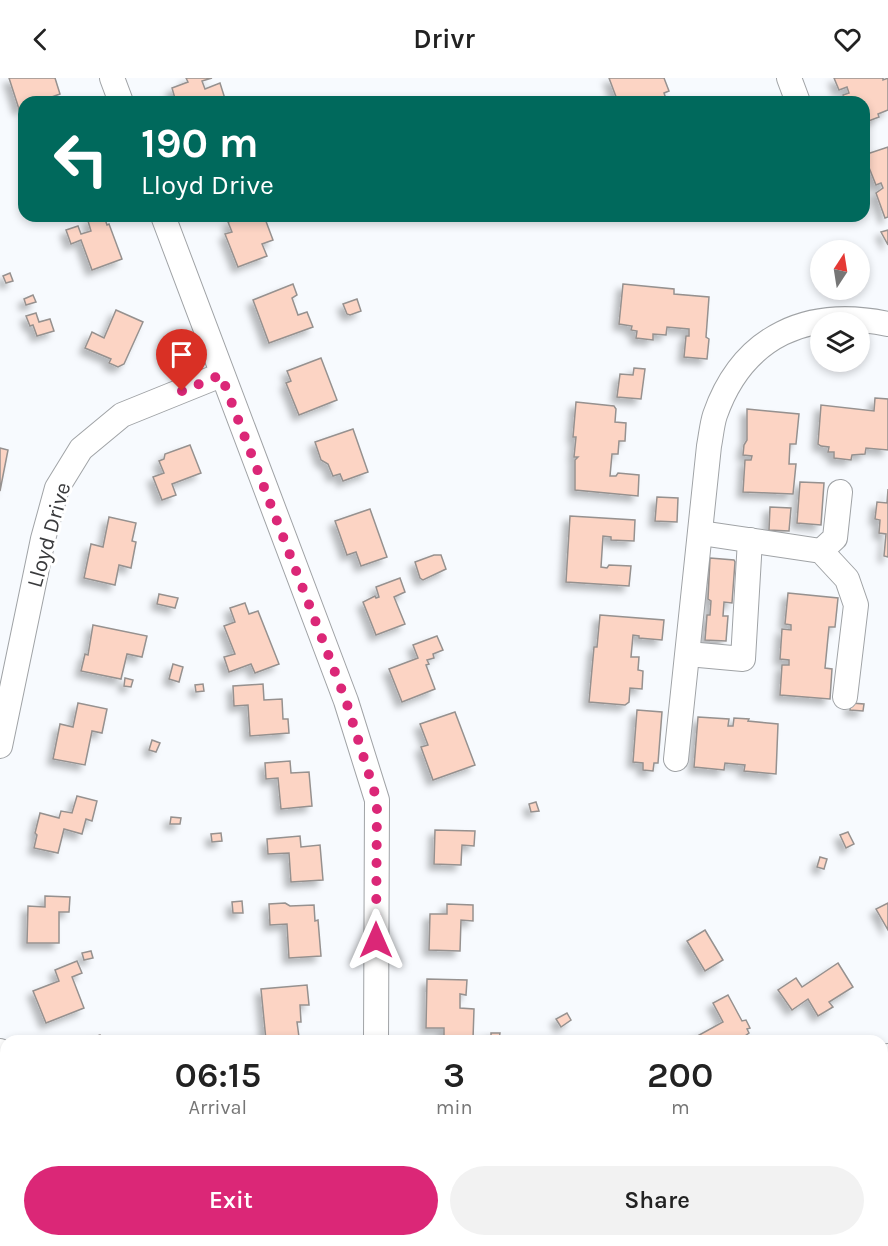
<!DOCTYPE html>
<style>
:root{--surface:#fff;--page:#f2f2f2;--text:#222;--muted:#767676;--accent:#db2777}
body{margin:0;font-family:Karla,sans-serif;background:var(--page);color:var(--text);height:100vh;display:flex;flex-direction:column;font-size:22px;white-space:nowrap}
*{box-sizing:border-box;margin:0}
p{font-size:20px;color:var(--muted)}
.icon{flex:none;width:33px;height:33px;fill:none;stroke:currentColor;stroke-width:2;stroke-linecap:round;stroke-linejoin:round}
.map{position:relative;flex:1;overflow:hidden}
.side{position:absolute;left:0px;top:957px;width:888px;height:212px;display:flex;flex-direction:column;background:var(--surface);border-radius:18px 18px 0 0;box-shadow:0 3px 9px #0003}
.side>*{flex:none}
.banner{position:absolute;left:18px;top:18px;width:852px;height:126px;border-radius:18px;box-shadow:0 3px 9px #0003;background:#00695c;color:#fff;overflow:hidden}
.needle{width:39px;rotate:12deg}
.buttons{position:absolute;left:810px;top:162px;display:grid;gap:12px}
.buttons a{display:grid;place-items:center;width:60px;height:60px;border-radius:50%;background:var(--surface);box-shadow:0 3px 9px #0003;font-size:30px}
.pin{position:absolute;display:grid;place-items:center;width:51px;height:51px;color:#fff;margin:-62px -26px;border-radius:50% 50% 50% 0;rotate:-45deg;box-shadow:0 0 6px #0007}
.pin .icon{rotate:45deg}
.me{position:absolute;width:66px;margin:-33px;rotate:0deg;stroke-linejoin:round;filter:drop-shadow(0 0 4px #0008)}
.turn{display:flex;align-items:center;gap:21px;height:126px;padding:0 24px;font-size:27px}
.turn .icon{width:78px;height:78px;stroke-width:2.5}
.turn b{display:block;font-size:42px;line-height:51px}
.eta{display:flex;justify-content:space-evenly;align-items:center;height:102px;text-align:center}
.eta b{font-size:36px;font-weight:600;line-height:42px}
.primary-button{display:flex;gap:12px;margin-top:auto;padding:12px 24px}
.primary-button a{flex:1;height:69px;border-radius:36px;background:var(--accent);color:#fff;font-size:24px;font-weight:600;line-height:69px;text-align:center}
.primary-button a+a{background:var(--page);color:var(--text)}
header{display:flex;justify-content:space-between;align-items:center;height:78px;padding:0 24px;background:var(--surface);font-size:27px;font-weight:600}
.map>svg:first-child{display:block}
.building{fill:#fcd4c4;stroke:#96918f;stroke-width:1.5;filter:url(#shadow)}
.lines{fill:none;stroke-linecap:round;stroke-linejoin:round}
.minor-casing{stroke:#a0a3a6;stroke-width:26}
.minor{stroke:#fff;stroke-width:24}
.route{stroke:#db2777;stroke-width:10;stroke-dasharray:0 18}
.labels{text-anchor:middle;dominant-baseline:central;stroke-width:6;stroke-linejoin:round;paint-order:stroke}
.street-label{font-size:22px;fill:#3a3b3d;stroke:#fff}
</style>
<header><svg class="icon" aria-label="back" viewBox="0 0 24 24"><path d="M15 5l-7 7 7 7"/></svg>Drivr<svg class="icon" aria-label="heart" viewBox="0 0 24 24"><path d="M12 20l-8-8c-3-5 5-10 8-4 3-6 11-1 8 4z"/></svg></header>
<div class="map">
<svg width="888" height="1168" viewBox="0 0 888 1168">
<defs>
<filter id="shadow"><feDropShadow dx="-5.5" dy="5.5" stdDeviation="3" flood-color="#0004"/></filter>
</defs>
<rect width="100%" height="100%" fill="#f7fafe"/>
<!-- building -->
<g class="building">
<polygon points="9,0 55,0 60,16 38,24 24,24 24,29 19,31"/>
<polygon points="186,0 212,0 202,3 205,11 220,5 226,24 176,24 172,10 188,4"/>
<polygon points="609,0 664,0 669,13 664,15 667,24 618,24"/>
<polygon points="834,0 883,0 883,2 888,0 888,32 878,36 879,39 866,44 864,42 864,24 845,24 843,17 849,15 847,9 839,12"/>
<polygon points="888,69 888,139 885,140 876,115 883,110 881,105 876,107 864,77"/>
<polygon points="101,138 104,138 107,147 109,146 122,181 92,192 81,162 71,166 66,152 78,148 81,156 91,153 88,143"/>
<polygon points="245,138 264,138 273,162 262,166 267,178 238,189 225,156 232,154 228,144"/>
<polygon points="888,152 888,167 881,154"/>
<polygon points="10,195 13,203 6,205 3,198"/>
<polygon points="293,206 297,217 292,220 298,237 307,234 313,249 269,265 253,222"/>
<polygon points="623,206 674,211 674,216 709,219 706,259 709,261 707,281 684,279 686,258 689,258 689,251 667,249 666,257 653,256 653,262 636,260 637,253 631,252 632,248 619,246"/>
<polygon points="33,217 36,224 26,227 24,221"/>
<polygon points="357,221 361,233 350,237 347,236 343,226"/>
<polygon points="116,232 143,244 124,286 118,289 109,285 111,281 85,270 92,254 104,260"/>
<polygon points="36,235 39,244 50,241 54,253 37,258 33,247 30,248 26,238"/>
<polygon points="321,280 337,322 299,337 286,305 291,303 287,293"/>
<polygon points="634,290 645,291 641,321 617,319 620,296 633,297"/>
<polygon points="875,320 888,321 888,372 866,370 865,376 852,377 851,382 834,380 834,374 828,374 829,369 821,368 818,366 821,327 874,333"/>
<polygon points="576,324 614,328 616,331 615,344 626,345 625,363 619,363 618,376 612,376 610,398 616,398 618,395 639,397 638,418 575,412 575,382 578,379 574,379 576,359 573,359"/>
<polygon points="747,331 799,336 796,366 790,366 789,386 796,386 793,416 743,414 745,382 751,382 752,378 743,377 744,367 747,362"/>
<polygon points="353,351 368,394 343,403 340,396 333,398 328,386 321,382 315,364"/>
<polygon points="190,367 201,395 172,406 176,417 162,422 153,399 164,395 159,383 164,381 165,376"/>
<polygon points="0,370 8,372 0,413"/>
<polygon points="800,404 824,405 821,447 797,445"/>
<polygon points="888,411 888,479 884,478 886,456 879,455 880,442 875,441 877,424 887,425"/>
<polygon points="657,419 678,420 677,444 655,443"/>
<polygon points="770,429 791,430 789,453 769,452"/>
<polygon points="370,431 387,479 361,488 356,474 347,477 335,443"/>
<polygon points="570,438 635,442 634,463 611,462 611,459 603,458 601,489 607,490 609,487 631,488 629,508 566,504"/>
<polygon points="109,439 136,445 132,463 136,464 131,490 119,487 115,507 84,500 91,466 103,469"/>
<polygon points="434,477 441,477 446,491 423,502 420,500 415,484"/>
<polygon points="710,480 734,482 735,484 732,525 724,524 723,538 728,538 726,563 705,562 707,537 710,537 711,523 708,521"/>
<polygon points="400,500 405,514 394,519 405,546 376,557 363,524 375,518 376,520 379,519 376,509"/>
<polygon points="788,515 838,520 835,549 829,549 825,590 832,591 830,621 780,617 782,587 789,587 789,582 780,581 782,551 791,552 791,547 785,546"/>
<polygon points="159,516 178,520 175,530 157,526"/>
<polygon points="245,525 249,536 258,533 279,586 255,595 251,586 229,594 224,579 235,576 224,548 235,544 230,530"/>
<polygon points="600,537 664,542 662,562 639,560 639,558 633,557 631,579 639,579 638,592 643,593 642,611 630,610 629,624 625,627 589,624 594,569 597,569"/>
<polygon points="93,547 147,558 142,579 127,576 121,601 81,593 85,576 88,577"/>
<polygon points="437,558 443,572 433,576 434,580 427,582 429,586 426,587 435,611 402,624 389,591 418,580 413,567"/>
<polygon points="173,586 183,589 179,604 169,601"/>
<polygon points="125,600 133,602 131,609 124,608"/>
<polygon points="203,606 204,613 196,614 195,607"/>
<polygon points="263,606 264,622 282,621 283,641 288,641 289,655 250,658 248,627 234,628 233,608"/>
<polygon points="78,625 107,631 102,655 92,653 85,687 53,681 60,646 73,649"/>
<polygon points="851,625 864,626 863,633 850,632"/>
<polygon points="637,632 662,634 658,685 654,685 653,693 643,692 643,685 633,684"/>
<polygon points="455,634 475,687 433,702 421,669 428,667 420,646"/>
<polygon points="698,639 729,641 728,648 733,648 734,640 749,641 748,643 778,646 776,696 744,693 745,687 725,685 724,692 694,689"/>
<polygon points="152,662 160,665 156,674 149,672"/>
<polygon points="290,683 291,695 309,694 312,728 281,731 278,700 266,701 265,685"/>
<polygon points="77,718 97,723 92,743 86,741 82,756 64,751 58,775 34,770 37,757 35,755 40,735 59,740 61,733 72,735"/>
<polygon points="536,724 539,733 531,734 529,726"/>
<polygon points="171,739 181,740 180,746 170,746"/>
<polygon points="435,752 475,753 474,768 462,767 461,787 434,786"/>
<polygon points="848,754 854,766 846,770 840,757"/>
<polygon points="221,755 222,763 212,764 211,756"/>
<polygon points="300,758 301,769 320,767 323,802 291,804 289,775 268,776 267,761"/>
<polygon points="820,779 827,781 824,791 817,789"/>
<polygon points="45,818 70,819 69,834 59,834 59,865 27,865 28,828 45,829"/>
<polygon points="242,823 243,835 233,835 232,824"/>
<polygon points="285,825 290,828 314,827 315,843 318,842 321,878 289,880 287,846 270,847 269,826"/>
<polygon points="888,825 888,852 876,831"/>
<polygon points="447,826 473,827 473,843 461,842 460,873 429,872 430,836 447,836"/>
<polygon points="705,852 723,882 705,893 687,863"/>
<polygon points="91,873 93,880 84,882 82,875"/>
<polygon points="77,883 82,895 72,899 84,930 46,945 33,913 59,903 55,892"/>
<polygon points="838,885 853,909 829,924 833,929 818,938 808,921 792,932 778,912 796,900 802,909"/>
<polygon points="427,901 467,902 466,917 460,916 460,930 474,931 473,961 444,960 444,950 426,950"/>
<polygon points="307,907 309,927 300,927 301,944 297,944 299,959 266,962 261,911"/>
<polygon points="728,917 742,943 746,942 750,950 747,951 749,955 738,963 694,963 692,961 723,944 713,925"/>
<polygon points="567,935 571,942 561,949 556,941"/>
<polygon points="491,955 500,955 499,961 491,961"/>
<polygon points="100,957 102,963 83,963"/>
<polygon points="0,1120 6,1135 0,1137"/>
<polygon points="132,1162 148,1162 134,1168"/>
<polygon points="276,1162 286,1162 289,1168 275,1168 273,1164"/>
<polygon points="369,1162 414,1162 420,1168 364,1168"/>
<polygon points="735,1162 784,1162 773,1168 748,1168 746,1164 736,1167"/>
</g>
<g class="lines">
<!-- minor casing -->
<g class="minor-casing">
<g id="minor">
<polyline points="112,0 121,24"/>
<polyline points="789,0 798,24"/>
<polyline points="163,138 346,623 377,722 376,963"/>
<polyline points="701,455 821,473 847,501 856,527 845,619"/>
<polyline points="821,473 835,460 840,414"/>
<polyline points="688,576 743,581 750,462"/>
<polyline points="0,668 43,461 57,410 81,371 122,337 221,297"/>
<path d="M676,681L709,368C711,358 712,346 715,337C743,257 809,229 888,246"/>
<polyline points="0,973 6,988"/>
<polyline points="882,981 888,978"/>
<polyline points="77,1162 79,1168"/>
<polyline points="488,1162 494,1168"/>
<polyline points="569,1168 579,1162"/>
</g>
</g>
<!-- minor -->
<use href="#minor" class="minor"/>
</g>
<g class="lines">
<!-- route -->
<polyline class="route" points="182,313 221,297 346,623 377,722 376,862"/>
</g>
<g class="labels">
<!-- street labels -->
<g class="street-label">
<text transform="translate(49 457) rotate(-74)">Lloyd Drive</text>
</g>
</g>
</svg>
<div class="buttons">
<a><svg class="needle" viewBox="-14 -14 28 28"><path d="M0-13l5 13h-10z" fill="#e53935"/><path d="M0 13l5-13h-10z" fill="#767676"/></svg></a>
<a><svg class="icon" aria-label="layers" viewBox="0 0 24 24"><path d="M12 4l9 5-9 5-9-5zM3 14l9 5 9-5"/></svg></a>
</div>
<div class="pin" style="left:182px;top:313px;background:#d93025"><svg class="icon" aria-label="arrive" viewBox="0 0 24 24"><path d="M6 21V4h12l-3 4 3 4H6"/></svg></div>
<svg class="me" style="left:376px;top:862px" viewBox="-20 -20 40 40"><path d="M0-17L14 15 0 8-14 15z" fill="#db2777" stroke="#fff" stroke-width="4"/></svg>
<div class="banner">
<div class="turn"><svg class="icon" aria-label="left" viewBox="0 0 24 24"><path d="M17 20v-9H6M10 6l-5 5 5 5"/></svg><div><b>190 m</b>Lloyd Drive</div></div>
</div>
<section class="side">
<div class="eta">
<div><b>06:15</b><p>Arrival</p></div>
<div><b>3</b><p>min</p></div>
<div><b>200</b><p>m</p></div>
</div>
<div class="primary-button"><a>Exit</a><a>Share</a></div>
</section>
</div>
